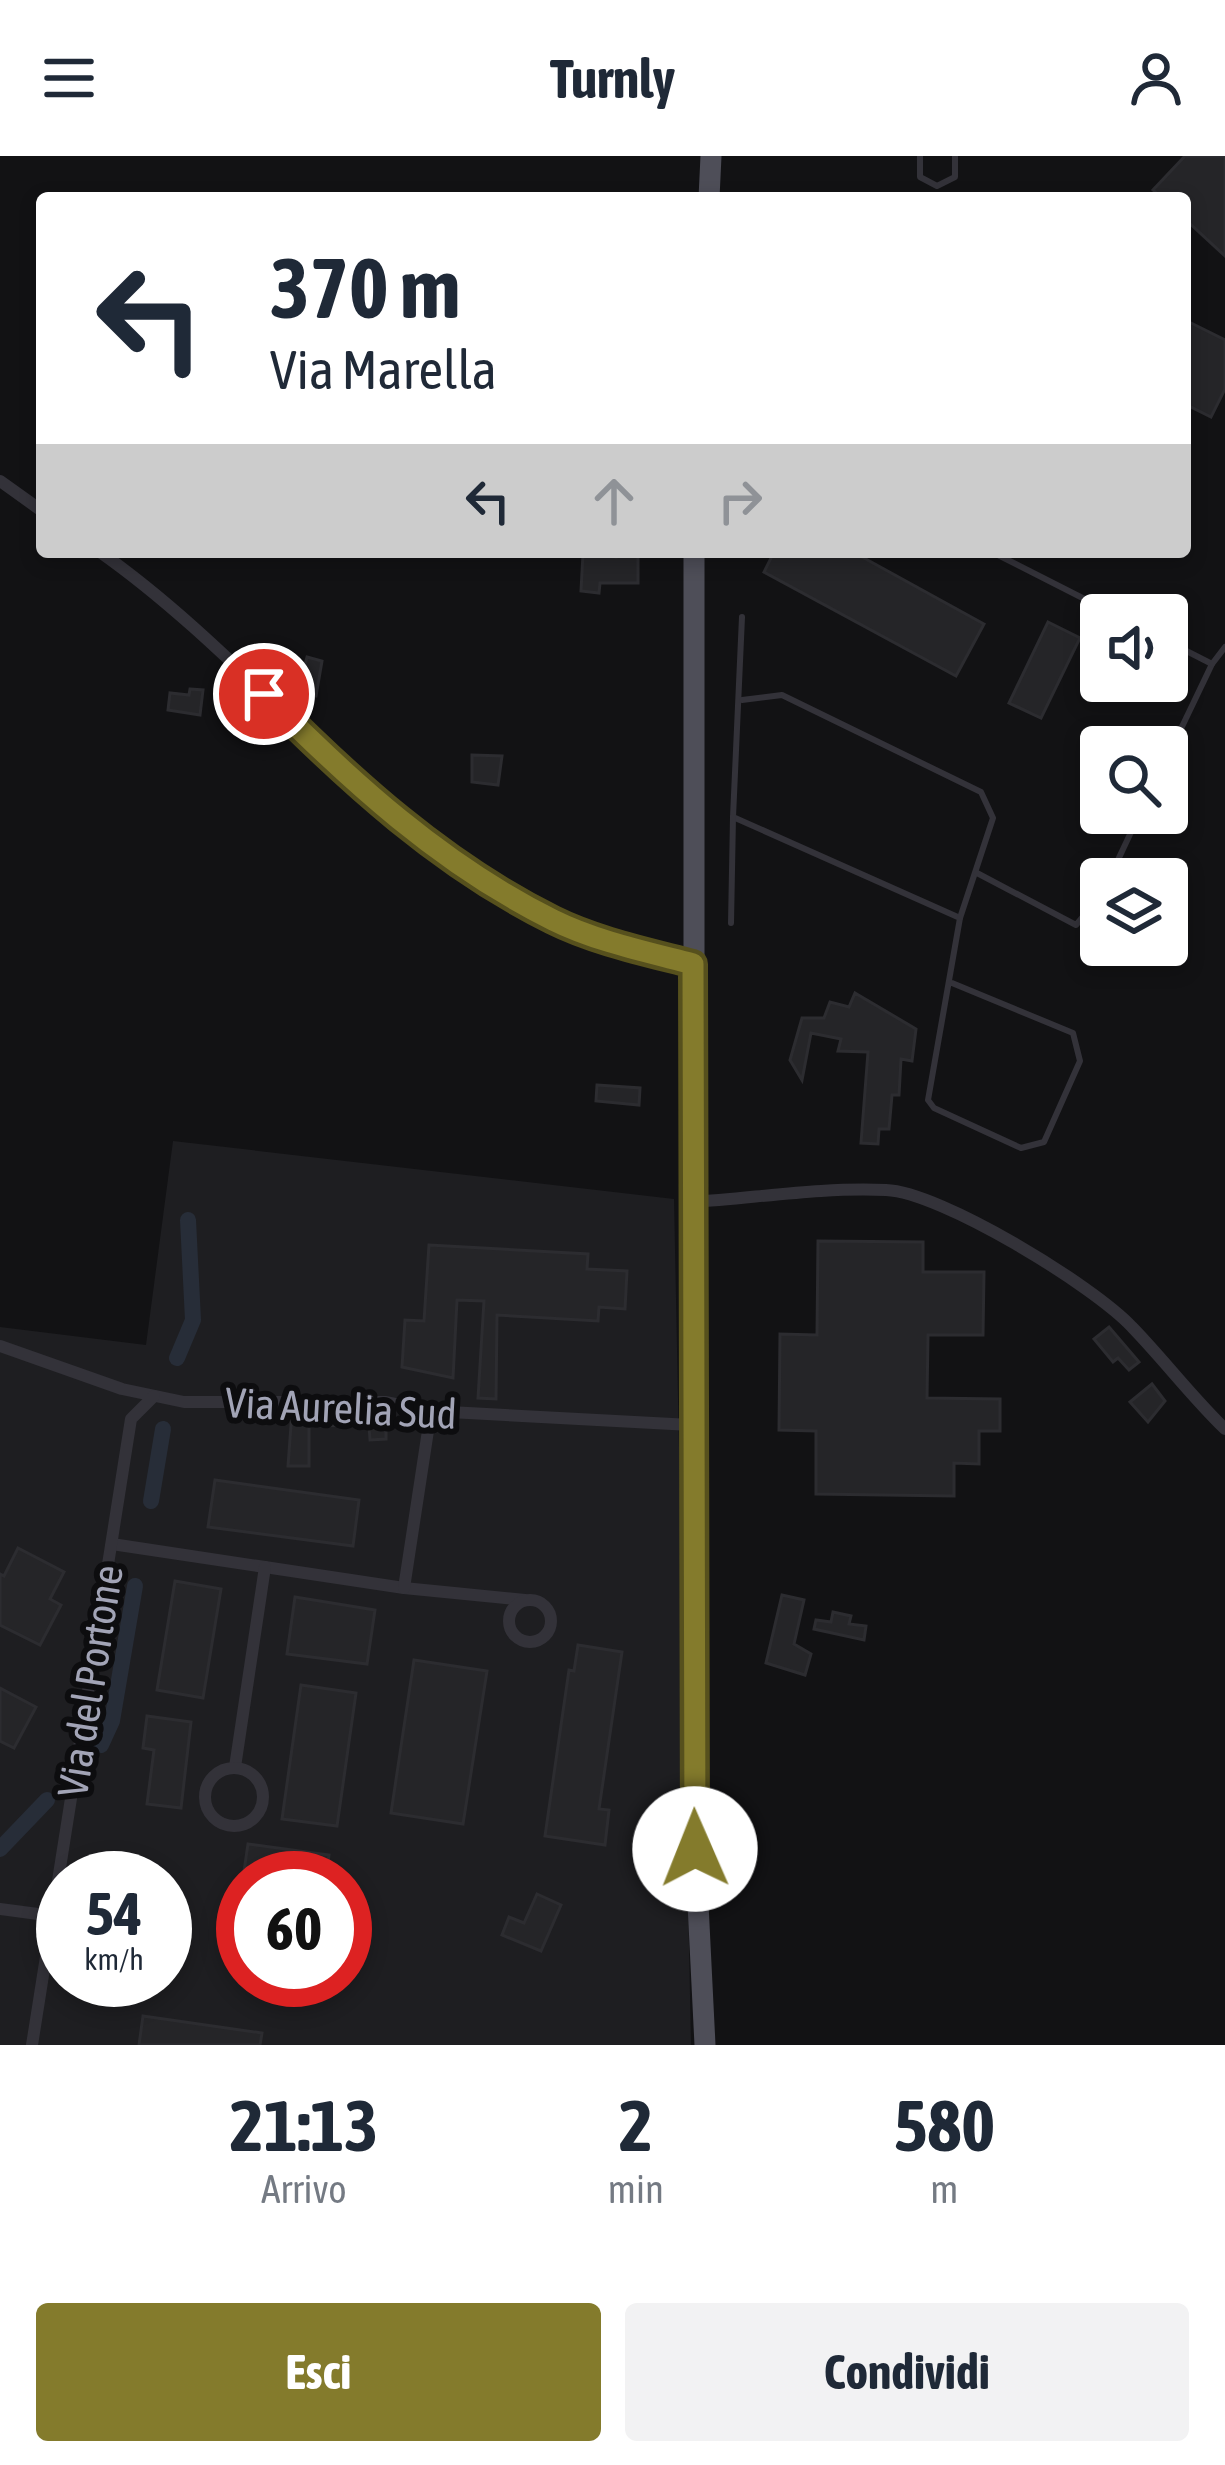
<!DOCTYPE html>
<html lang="it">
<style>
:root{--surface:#fff;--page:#f2f2f3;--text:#1f2937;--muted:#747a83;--accent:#847b2c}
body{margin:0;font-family:"Asap Condensed",sans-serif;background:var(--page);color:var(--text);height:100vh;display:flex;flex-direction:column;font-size:45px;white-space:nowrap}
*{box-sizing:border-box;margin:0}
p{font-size:39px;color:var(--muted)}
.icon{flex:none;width:66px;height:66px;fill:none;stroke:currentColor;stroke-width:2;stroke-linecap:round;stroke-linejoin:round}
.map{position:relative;height:1889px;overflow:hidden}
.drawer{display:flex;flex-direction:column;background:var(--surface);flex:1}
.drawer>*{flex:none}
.hud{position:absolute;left:36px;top:36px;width:1155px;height:366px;border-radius:12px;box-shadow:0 6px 18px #0003;background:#fff;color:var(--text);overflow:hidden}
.tools{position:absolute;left:1080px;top:438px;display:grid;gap:24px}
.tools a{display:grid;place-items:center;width:108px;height:108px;border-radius:12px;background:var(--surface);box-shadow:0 6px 18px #0003;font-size:60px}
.speed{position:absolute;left:36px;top:1695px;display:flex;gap:24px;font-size:60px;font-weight:700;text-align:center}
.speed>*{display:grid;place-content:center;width:156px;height:156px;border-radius:50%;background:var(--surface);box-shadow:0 6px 18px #0003;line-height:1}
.speed small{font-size:30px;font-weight:400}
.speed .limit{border:18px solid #d22;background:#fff;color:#111}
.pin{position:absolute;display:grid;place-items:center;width:102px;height:102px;color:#fff;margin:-51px;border:6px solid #fff;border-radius:50%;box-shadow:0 3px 12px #0007}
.me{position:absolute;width:132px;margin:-66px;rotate:359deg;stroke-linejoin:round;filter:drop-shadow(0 0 9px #0008)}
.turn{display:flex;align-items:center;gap:42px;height:252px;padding:0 36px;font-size:54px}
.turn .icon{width:156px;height:156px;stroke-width:2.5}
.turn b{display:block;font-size:84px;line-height:102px}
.lanes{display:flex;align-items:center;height:114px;padding:0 36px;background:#0003;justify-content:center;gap:60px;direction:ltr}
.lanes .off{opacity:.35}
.eta{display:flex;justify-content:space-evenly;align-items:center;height:204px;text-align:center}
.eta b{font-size:72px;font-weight:700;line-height:84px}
.cta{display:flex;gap:24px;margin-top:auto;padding:24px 36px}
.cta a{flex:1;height:138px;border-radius:12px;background:var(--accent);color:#fff;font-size:48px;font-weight:700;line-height:138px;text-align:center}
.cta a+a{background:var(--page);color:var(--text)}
header{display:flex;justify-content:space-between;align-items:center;height:156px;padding:0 36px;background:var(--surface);font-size:54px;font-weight:700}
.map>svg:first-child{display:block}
.built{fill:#1e1e21;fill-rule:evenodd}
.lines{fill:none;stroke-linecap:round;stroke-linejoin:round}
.canal{stroke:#272d38;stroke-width:16}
.building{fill:#252528;stroke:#2c2c30;stroke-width:3}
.lane{stroke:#333239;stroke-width:6}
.street{stroke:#333239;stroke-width:12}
.primary{stroke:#4e4e58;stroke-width:21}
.route-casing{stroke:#56501d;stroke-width:30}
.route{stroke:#847b2c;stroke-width:21}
.labels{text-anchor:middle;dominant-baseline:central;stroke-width:12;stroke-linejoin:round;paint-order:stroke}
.street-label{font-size:42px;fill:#a2a4b6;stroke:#0d0d0f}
</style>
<header><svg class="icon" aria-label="menu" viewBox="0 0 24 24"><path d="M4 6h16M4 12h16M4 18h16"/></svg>Turnly<svg class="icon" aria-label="person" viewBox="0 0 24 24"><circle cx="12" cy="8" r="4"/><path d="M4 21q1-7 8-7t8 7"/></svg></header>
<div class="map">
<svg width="1225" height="1889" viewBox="0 0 1225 1889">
<rect width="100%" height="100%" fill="#121214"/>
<!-- built -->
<path class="built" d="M173,985L674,1043L691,1889H0V1171L146,1189ZM63,1722H165V1824H63ZM243,1722H345V1824H243Z"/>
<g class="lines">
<!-- canal -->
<g class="canal">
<polyline points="177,1202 193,1164 188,1064"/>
<polyline points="151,1345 163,1273"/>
<polyline points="101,1589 112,1565 135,1430"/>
<polyline points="0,1693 47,1644"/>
</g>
</g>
<!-- building -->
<g class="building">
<polygon points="1185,0 1225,0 1225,100 1185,63 1185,42 1162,42 1153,34"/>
<polygon points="1185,164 1225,184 1225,233 1211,261 1185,248"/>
<polygon points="616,396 638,396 638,427 600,427 599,437 581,435 583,398 616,401"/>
<polygon points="774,396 853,396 984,468 956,520 764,416"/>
<polygon points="1048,466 1080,482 1041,562 1009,547"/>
<polygon points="307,501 322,505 316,540 290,535 294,521 301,523"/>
<polygon points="190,533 203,534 200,559 168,554 170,537 189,539"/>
<polygon points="472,599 502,600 498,629 472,626"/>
<polygon points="855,837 916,873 912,905 901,903 899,939 892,939 889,973 879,973 878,988 861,987 868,896 838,895 841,883 811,877 802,924 790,904 802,862 824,862 830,846 849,851"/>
<polygon points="597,929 640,932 639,949 596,945"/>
<polygon points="818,1085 923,1086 923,1116 984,1116 983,1179 928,1179 927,1242 1000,1243 1000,1275 979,1275 979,1308 954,1307 954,1340 816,1338 816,1275 779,1274 780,1178 817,1179"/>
<polygon points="429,1089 588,1098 587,1113 627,1115 625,1153 599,1151 598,1165 497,1159 496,1243 478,1242 484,1145 457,1144 453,1222 402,1211 405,1164 424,1165"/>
<polygon points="1109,1171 1139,1206 1129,1214 1118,1202 1113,1206 1094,1183"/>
<polygon points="1152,1228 1165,1245 1148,1266 1130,1246"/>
<polygon points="292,1256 386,1257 386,1283 370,1284 369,1269 309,1270 309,1310 288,1310"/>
<polygon points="215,1324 359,1344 353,1390 208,1371"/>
<polygon points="18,1392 64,1416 50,1443 61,1449 40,1489 0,1469 0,1418 4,1420"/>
<polygon points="175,1425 221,1433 203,1542 157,1534"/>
<polygon points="782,1439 804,1444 794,1488 811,1498 805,1519 766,1507"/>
<polygon points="295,1441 375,1454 367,1508 287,1498"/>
<polygon points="833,1456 851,1460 849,1468 866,1470 864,1484 814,1473 816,1464 831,1466"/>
<polygon points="578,1489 622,1496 599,1653 609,1654 605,1689 545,1680 569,1514 574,1515"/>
<polygon points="414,1504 487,1515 463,1668 391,1657"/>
<polygon points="301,1529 356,1537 337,1670 282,1663"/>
<polygon points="0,1532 36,1551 14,1592 0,1585"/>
<polygon points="147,1560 191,1566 181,1652 147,1648 154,1594 143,1592"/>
<polygon points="248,1688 329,1699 326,1722 243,1722"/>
<polygon points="537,1738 561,1749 541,1795 502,1779 509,1761 524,1767"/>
<polygon points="143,1860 262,1877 260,1889 139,1889"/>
</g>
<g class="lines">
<!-- lane -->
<g class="lane">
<polyline points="920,0 920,21 937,30 955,21 955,0"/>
<polyline points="992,396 1116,459"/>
<polyline points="742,461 733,661 960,762 928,944 934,952 1021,992 1044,986 1080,905 1073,877 952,827"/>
<polyline points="1167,485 1212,508 1167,602"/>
<polyline points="1212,508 1225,491"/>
<polyline points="742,544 782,539 981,636 993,662 960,762"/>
<polyline points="977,717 1076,769 1101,739"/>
<polyline points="1109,723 1140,657"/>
<polyline points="731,767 733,661"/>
</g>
<!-- street -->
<g class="street">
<polyline points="0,325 42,355"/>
<path d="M100,396C260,509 374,677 553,764C595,785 647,796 693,808"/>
<path d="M693,1046C756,1042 822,1031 886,1034C941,1036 1094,1130 1132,1171C1164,1204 1191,1240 1225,1273"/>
<polyline points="0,1190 122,1233 184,1246 385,1246 431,1255 691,1269"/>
<polyline points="112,1388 404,1432 525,1444"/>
<polyline points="404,1432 431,1255"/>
<circle cx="530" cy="1465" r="21"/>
<polyline points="235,1611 265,1411"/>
<circle cx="234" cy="1641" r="29"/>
<polyline points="0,1753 53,1760"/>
<polyline points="32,1889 131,1263 154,1240"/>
</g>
<!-- primary -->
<g class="primary">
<polyline points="709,42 711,0"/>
<polyline points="694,396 694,1667 705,1889"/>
</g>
</g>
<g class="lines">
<!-- route casing -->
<g class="route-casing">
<path id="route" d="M264,538C350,625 442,709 553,764C595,785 647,796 693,808L695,1693"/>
</g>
<!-- route -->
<use href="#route" class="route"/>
</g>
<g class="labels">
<!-- street labels -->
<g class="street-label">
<text transform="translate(341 1252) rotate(3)">Via Aurelia Sud</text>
<text transform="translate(90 1525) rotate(-81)">Via del Portone</text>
</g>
</g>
</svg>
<div class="tools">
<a><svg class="icon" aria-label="sound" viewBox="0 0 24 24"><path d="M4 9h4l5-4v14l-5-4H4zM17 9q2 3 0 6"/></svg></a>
<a><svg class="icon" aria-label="search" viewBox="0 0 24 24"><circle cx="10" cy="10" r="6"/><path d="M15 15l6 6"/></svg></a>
<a><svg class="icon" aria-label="layers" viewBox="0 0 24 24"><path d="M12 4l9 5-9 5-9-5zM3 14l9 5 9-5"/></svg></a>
</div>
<div class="speed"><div>54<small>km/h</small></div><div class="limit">60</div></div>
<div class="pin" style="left:264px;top:538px;background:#d93025"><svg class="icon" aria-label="arrive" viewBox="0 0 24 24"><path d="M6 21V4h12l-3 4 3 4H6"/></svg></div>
<svg class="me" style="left:695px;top:1693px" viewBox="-20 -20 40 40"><circle r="19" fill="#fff"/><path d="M0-13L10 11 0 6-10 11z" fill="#847b2c"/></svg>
<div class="hud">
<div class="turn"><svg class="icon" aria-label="left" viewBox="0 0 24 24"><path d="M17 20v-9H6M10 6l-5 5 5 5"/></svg><div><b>370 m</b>Via Marella</div></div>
<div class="lanes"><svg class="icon" aria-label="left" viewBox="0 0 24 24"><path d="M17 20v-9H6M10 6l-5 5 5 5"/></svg><svg class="icon off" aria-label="ahead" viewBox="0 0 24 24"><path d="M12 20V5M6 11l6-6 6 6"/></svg><svg class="icon off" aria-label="right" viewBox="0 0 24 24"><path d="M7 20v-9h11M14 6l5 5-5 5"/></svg></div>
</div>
</div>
<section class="drawer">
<div class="eta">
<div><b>21:13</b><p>Arrivo</p></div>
<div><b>2</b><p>min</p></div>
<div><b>580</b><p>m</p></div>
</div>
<div class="cta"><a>Esci</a><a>Condividi</a></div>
</section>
